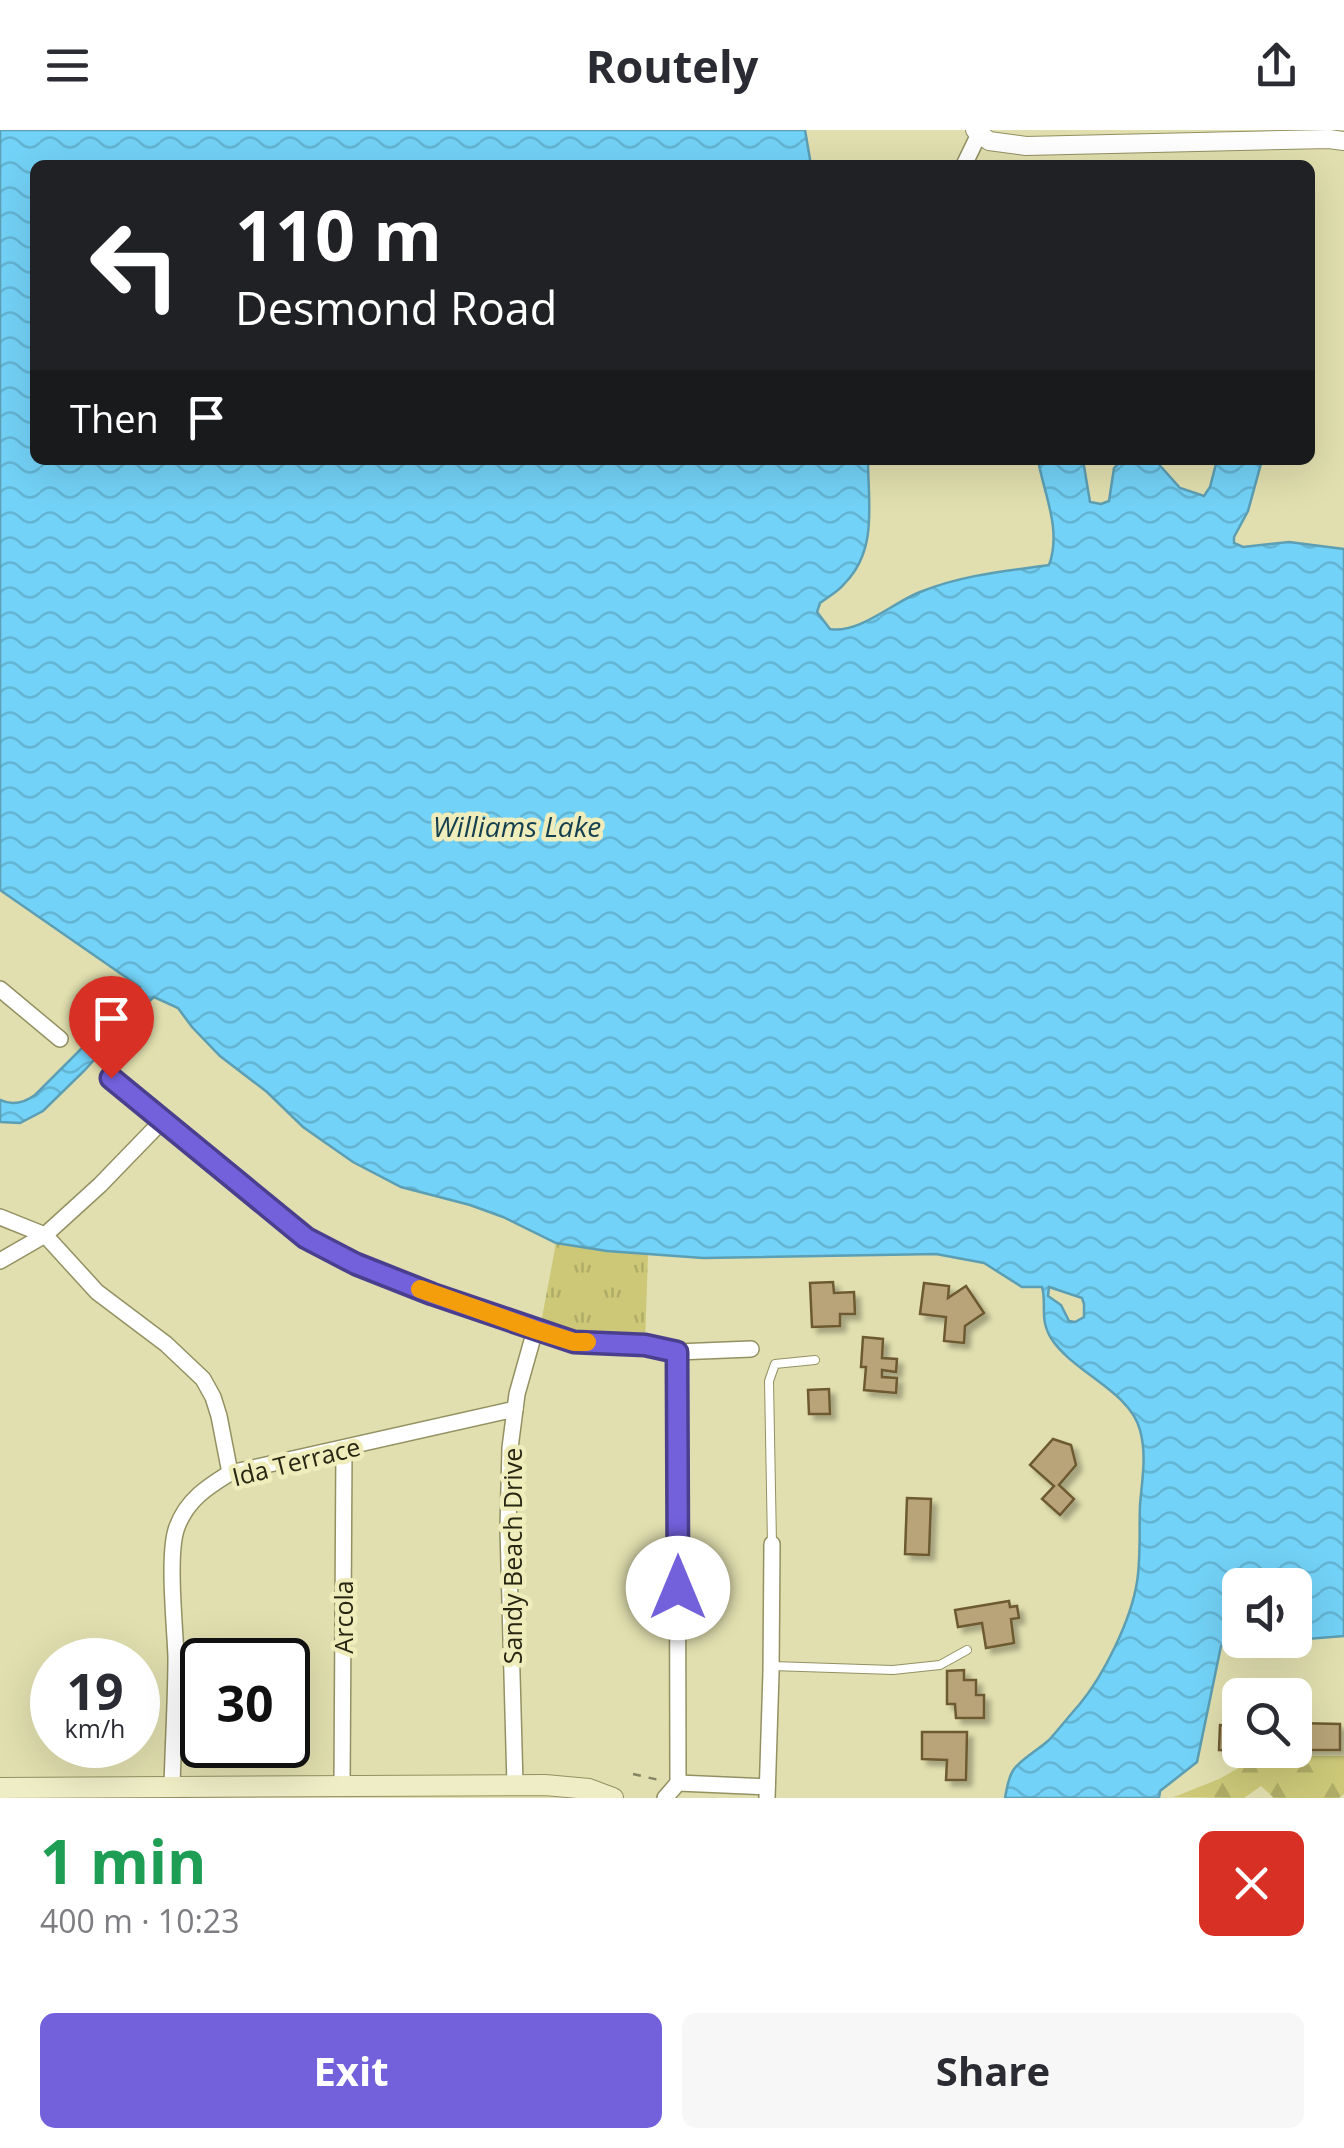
<!DOCTYPE html>
<meta charset="utf-8">
<style>
:root{--surface:#fff;--page:#f7f7f7;--text:#2b2b33;--muted:#7c7c81;--accent:#7261db}
body{margin:0;font-family:"Open Sans",sans-serif;background:var(--page);color:var(--text);height:100vh;display:flex;flex-direction:column;font-size:38px;white-space:nowrap}
*{box-sizing:border-box;margin:0}
p{font-size:32px;color:var(--muted)}
.icon{flex:none;width:55px;height:55px;fill:none;stroke:currentColor;stroke-width:2;stroke-linecap:round;stroke-linejoin:round}
.map{position:relative;height:1668px;overflow:hidden}
.panel{display:flex;flex-direction:column;background:var(--surface);flex:1}
.panel>*{flex:none}
.banner{position:absolute;left:30px;top:30px;width:1285px;height:305px;border-radius:15px;box-shadow:0 10px 40px #0002;background:#202124;color:#fff;overflow:hidden}
.buttons{position:absolute;left:1222px;top:1438px;display:grid;gap:20px}
.buttons a{display:grid;place-items:center;width:90px;height:90px;border-radius:15px;background:var(--surface);box-shadow:0 10px 40px #0002;font-size:50px}
.speed{position:absolute;left:30px;top:1508px;display:flex;gap:20px;font-size:50px;font-weight:700;text-align:center}
.speed>*{display:grid;place-content:center;width:130px;height:130px;border-radius:50%;background:var(--surface);box-shadow:0 10px 40px #0002;line-height:1}
.speed small{font-size:25px;font-weight:400}
.speed .limit{border:5px solid #111;border-radius:15px;background:#fff;color:#111}
.pin{position:absolute;display:grid;place-items:center;width:85px;height:85px;color:#fff;margin:-102px -42px;border-radius:50% 50% 50% 0;rotate:-45deg;box-shadow:0 0 10px #0007}
.pin .icon{rotate:45deg}
.me{position:absolute;width:110px;margin:-55px;rotate:0deg;stroke-linejoin:round;filter:drop-shadow(0 0 8px #0008)}
.turn{display:flex;align-items:center;gap:35px;height:210px;padding:0 40px;font-size:45px}
.turn .icon{width:130px;height:130px;stroke-width:2.5}
.turn b{display:block;font-size:70px;line-height:85px}
.then{display:flex;align-items:center;height:95px;padding:0 40px;background:#0003;gap:20px;font-size:38px}
.round{display:grid;place-items:center;flex:none;width:105px;height:105px;border-radius:15px;background:var(--page)}
.head{display:flex;align-items:center;justify-content:space-between;height:170px;padding:0 40px}
h1{font-size:60px;font-weight:700;line-height:75px;color:#1e9e55}
.action{display:flex;gap:20px;margin-top:auto;padding:20px 40px}
.action a{flex:1;height:115px;border-radius:15px;background:var(--accent);color:#fff;font-size:40px;font-weight:700;line-height:115px;text-align:center}
.action a+a{background:var(--page);color:var(--text)}
header{display:flex;justify-content:space-between;align-items:center;height:130px;padding:0 40px;background:var(--surface);font-size:45px;font-weight:700}
.map>svg:first-child{display:block}
.grass{fill:url(#grass-tufts)}
.forest{fill:url(#forest-firs)}
.water{fill:url(#water-waves);stroke:#5c9eb3;stroke-width:2.5;fill-rule:evenodd}
.building{fill:#b8a478;stroke:#6d5a30;stroke-width:2.5;filter:url(#shadow)}
.lines{fill:none;stroke-linecap:round;stroke-linejoin:round}
.service-casing{stroke:#939162;stroke-width:10}
.minor-casing{stroke:#939162;stroke-width:18}
.tertiary-casing{stroke:#939162;stroke-width:20}
.secondary-casing{stroke:#939162;stroke-width:22}
.path{stroke:#858462;stroke-width:2.5;stroke-dasharray:8 8;stroke-linecap:butt}
.service{stroke:#fff;stroke-width:8}
.minor{stroke:#fff;stroke-width:15}
.tertiary{stroke:#fff;stroke-width:18}
.secondary{stroke:#efedc6;stroke-width:20}
.route-casing{stroke:#4a3f8e;stroke-width:25}
.route{stroke:#7261db;stroke-width:18}
.slow{stroke:#f59e0b;stroke-width:18}
.labels{text-anchor:middle;dominant-baseline:central;stroke-width:9;stroke-linejoin:round;paint-order:stroke}
.street-label{font-size:25px;fill:#272613;stroke:#efedbb}
.water-label{font-size:28px;font-style:italic;fill:#143f4f;stroke:#efedbb}
</style>
<header><svg class="icon" aria-label="menu" viewBox="0 0 24 24"><path d="M4 6h16M4 12h16M4 18h16"/></svg>Routely<svg class="icon" aria-label="share" viewBox="0 0 24 24"><path d="M12 15V3M7 8l5-5 5 5M5 13v7h14v-7"/></svg></header>
<div class="map">
<svg width="1344" height="1668" viewBox="0 0 1344 1668">
<defs>
<pattern id="grass-tufts" width="24" height="20" patternUnits="userSpaceOnUse" patternTransform="scale(2.5)"><rect width="24" height="20" fill="#ccc878"/><path d="M3 7l-1-3M5 7V3M7 7l1-3M15 17l-1-3M17 17v-4M19 17l1-3" fill="none" stroke="#afac67"/></pattern>
<pattern id="forest-firs" width="22" height="20" patternUnits="userSpaceOnUse" patternTransform="scale(2.5)"><rect width="22" height="20" fill="#ccc878"/><path d="M5 1l3.5 6h-7zM16 11l3.5 6h-7z" fill="#afac67"/></pattern>
<pattern id="water-waves" width="16" height="10" patternUnits="userSpaceOnUse" patternTransform="scale(2.5)"><rect width="16" height="10" fill="#73d2f7"/><path d="M0 5q4-4 8 0t8 0" fill="none" stroke="#64b4d3"/></pattern>
<filter id="shadow"><feDropShadow dx="5.5" dy="5.5" stdDeviation="2.5" flood-color="#0004"/></filter>
</defs>
<rect width="100%" height="100%" fill="#e1dfaf"/>
<!-- grass -->
<polygon class="grass" points="556,1113 648,1124 645,1215 575,1211 541,1193"/>
<!-- forest -->
<polygon class="forest" points="1260,1626 1344,1626 1344,1664 1339,1668 1274,1668 1261,1656 1244,1668 1174,1667 1219,1649"/>
<!-- water -->
<path class="water" d="M0,0H805L811,35H35V330H868C868,373 878,419 845,453C838,462 829,466 820,473L817,482L830,499C859,504 892,473 920,462C962,445 1005,441 1049,435C1062,400 1044,364 1038,330H1083L1090,372L1101,374L1109,371L1114,338L1122,330H1155L1180,358L1204,366L1210,357L1217,330H1262L1248,381L1234,407V413L1243,417L1289,412L1344,419V1506L1295,1510V1455H1240V1510H1293L1221,1516L1197,1632L1160,1661L1159,1668H1005C1007,1658 1008,1647 1014,1639C1023,1628 1038,1620 1049,1610C1059,1599 1069,1586 1079,1575C1104,1545 1131,1490 1137,1452C1141,1427 1139,1400 1140,1375C1142,1350 1147,1325 1140,1300C1130,1261 1072,1242 1051,1208C1039,1189 1047,1174 1042,1157H1022L984,1133L936,1124L703,1128L607,1121L556,1113L503,1087L470,1075L401,1057L353,1032L303,997L267,962L220,926L192,897L178,878L154,867L140,879L84,941L43,981L20,993L0,992V970C13,976 24,973 35,965L132,868L140,857L0,760ZM1049,1157L1082,1168L1084,1174V1187L1075,1192L1069,1191L1061,1175L1048,1166Z"/>
<!-- building -->
<g class="building">
<polygon points="833,1152 834,1163 854,1162 855,1184 840,1184 840,1196 812,1197 810,1153"/>
<polygon points="924,1153 949,1156 948,1168 966,1156 984,1183 965,1196 964,1213 944,1211 946,1187 920,1184"/>
<polygon points="863,1207 883,1209 882,1228 897,1229 896,1242 882,1240 882,1247 897,1248 896,1263 864,1260 866,1237 861,1237"/>
<polygon points="829,1259 830,1284 809,1284 808,1260"/>
<polygon points="1053,1309 1071,1315 1076,1335 1059,1355 1074,1369 1060,1385 1042,1369 1054,1356 1030,1335"/>
<polygon points="907,1368 931,1369 929,1425 905,1424"/>
<polygon points="1009,1471 1010,1477 1017,1476 1019,1488 1011,1489 1014,1513 986,1518 982,1493 958,1497 955,1480"/>
<polygon points="964,1540 964,1550 976,1550 976,1565 984,1565 984,1588 956,1588 955,1574 947,1574 947,1541"/>
<polygon points="1238,1592 1242,1621 1219,1620 1220,1595 1238,1596"/>
<polygon points="1295,1593 1340,1594 1340,1620 1295,1620"/>
<polygon points="922,1602 967,1602 966,1650 946,1650 947,1630 922,1629"/>
</g>
<g class="lines">
<!-- service casing -->
<g class="service-casing">
<g id="service">
<polyline points="772,1414 769,1251 775,1234 815,1230"/>
<polyline points="772,1536 893,1540 940,1535 967,1520"/>
</g>
</g>
<!-- minor casing -->
<g class="minor-casing">
<g id="minor">
<polyline points="964,35 979,4"/>
<polyline points="0,859 60,909"/>
<polyline points="111,949 306,1108 356,1134 432,1164 575,1211 645,1215 677,1222 751,1219"/>
<polyline points="0,1087 45,1105 97,1162 166,1214 203,1249 213,1267 219,1286 230,1343"/>
<polyline points="0,1131 45,1105 100,1055 162,991"/>
<polyline points="677,1222 678,1653"/>
<polyline points="515,1655 508,1398 510,1318 517,1264 535,1200"/>
<polyline points="342,1657 344,1318"/>
<path d="M172,1658C173,1614 176,1570 176,1527C175,1496 167,1423 177,1397C187,1370 207,1357 230,1343L515,1279"/>
<polyline points="665,1668 678,1653 767,1657"/>
<polyline points="767,1668 771,1543 772,1414"/>
</g>
</g>
<!-- tertiary casing -->
<g class="tertiary-casing">
<polyline id="tertiary" points="975,0 989,11 1026,16 1329,9 1344,11"/>
</g>
<!-- secondary casing -->
<g class="secondary-casing">
<polyline id="secondary" points="0,1658 545,1655 589,1659 613,1668"/>
</g>
<!-- path -->
<polyline class="path" points="633,1644 659,1650"/>
<!-- service -->
<use href="#service" class="service"/>
<!-- minor -->
<use href="#minor" class="minor"/>
<!-- tertiary -->
<use href="#tertiary" class="tertiary"/>
<!-- secondary -->
<use href="#secondary" class="secondary"/>
</g>
<g class="lines">
<!-- route casing -->
<g class="route-casing">
<polyline id="route" points="111,948 306,1108 356,1134 432,1164 574,1212 645,1215 677,1222 678,1458"/>
</g>
<!-- route -->
<use href="#route" class="route"/>
<!-- slow -->
<polyline class="slow" points="420,1159 536,1200 574,1212 587,1212"/>
</g>
<g class="labels">
<!-- street labels -->
<g class="street-label">
<text transform="translate(296 1331) rotate(-14)">Ida Terrace</text>
<text transform="translate(512 1426) rotate(-90)">Sandy Beach Drive</text>
<text transform="translate(343 1487) rotate(-90)">Arcola</text>
</g>
<!-- water labels -->
<g class="water-label">
<text x="517" y="696">Williams Lake</text>
</g>
</g>
</svg>
<div class="buttons">
<a><svg class="icon" aria-label="sound" viewBox="0 0 24 24"><path d="M4 9h4l5-4v14l-5-4H4zM17 9q2 3 0 6"/></svg></a>
<a><svg class="icon" aria-label="search" viewBox="0 0 24 24"><circle cx="10" cy="10" r="6"/><path d="M15 15l6 6"/></svg></a>
</div>
<div class="speed"><div>19<small>km/h</small></div><div class="limit">30</div></div>
<div class="pin" style="left:111px;top:948px;background:#d93025"><svg class="icon" aria-label="arrive" viewBox="0 0 24 24"><path d="M6 21V4h12l-3 4 3 4H6"/></svg></div>
<svg class="me" style="left:678px;top:1458px" viewBox="-20 -20 40 40"><circle r="19" fill="#fff"/><path d="M0-13L10 11 0 6-10 11z" fill="#7261db"/></svg>
<div class="banner">
<div class="turn"><svg class="icon" aria-label="left" viewBox="0 0 24 24"><path d="M17 20v-9H6M10 6l-5 5 5 5"/></svg><div><b>110 m</b>Desmond Road</div></div>
<div class="then">Then<svg class="icon" aria-label="arrive" viewBox="0 0 24 24"><path d="M6 21V4h12l-3 4 3 4H6"/></svg></div>
</div>
</div>
<section class="panel">
<div class="head"><div><h1>1 min</h1><p>400 m · 10:23</p></div><a class="round" style="background:#d93025;color:#fff"><svg class="icon" aria-label="close" viewBox="0 0 24 24"><path d="M6 6l12 12M18 6L6 18"/></svg></a></div>
<div class="action"><a>Exit</a><a>Share</a></div>
</section>
